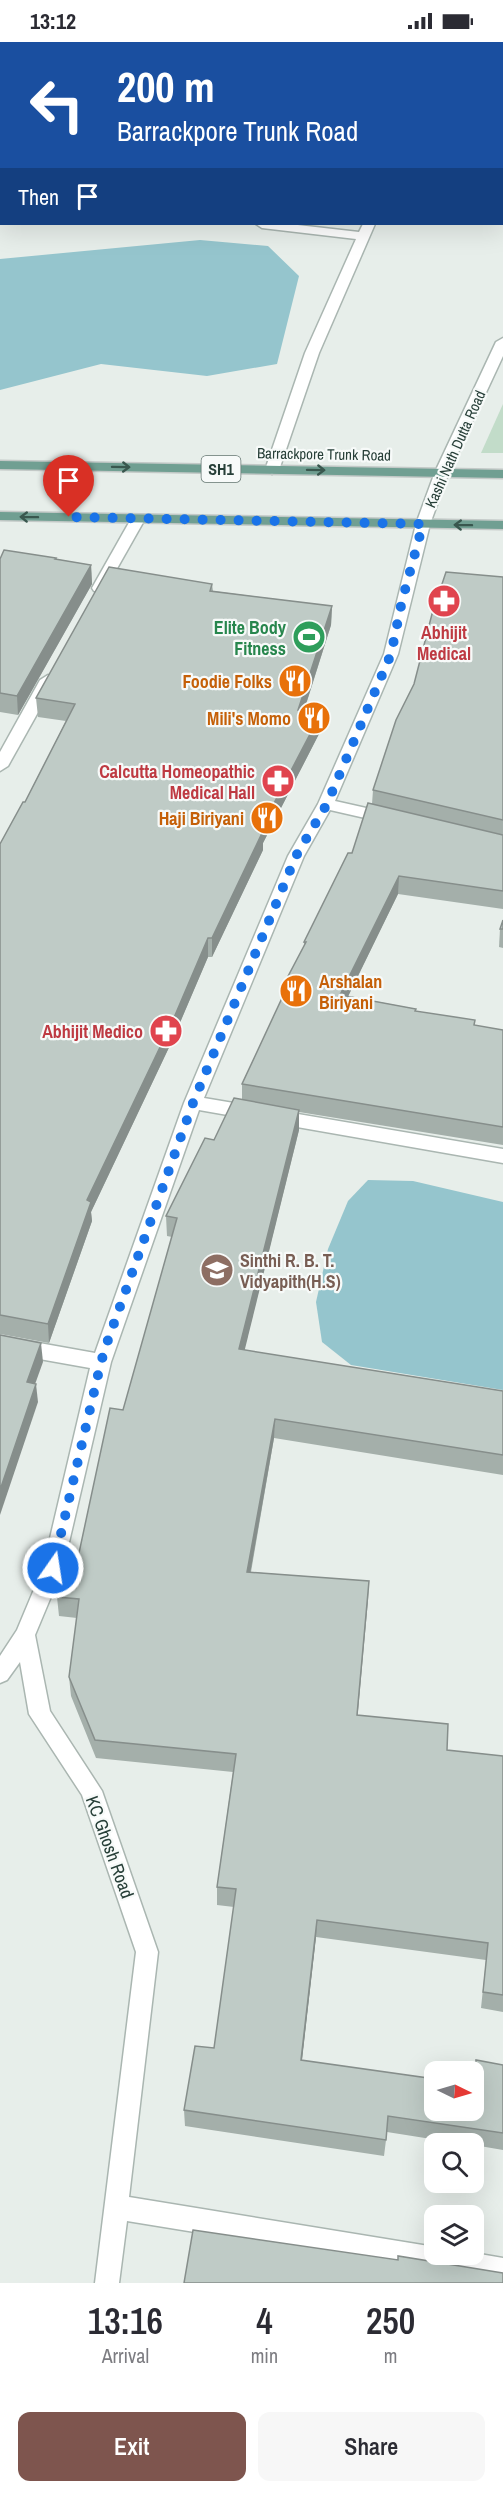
<!DOCTYPE html>
<style>
:root{--surface:#fff;--page:#f7f7f7;--text:#2b2b33;--muted:#7c7c81;--accent:#7e554e}
body{margin:0;font-family:"Archivo Narrow",sans-serif;background:var(--page);color:var(--text);height:100vh;display:flex;flex-direction:column;font-size:22px;white-space:nowrap}
*{box-sizing:border-box;margin:0}
p{font-size:20px;color:var(--muted)}
.icon{flex:none;width:33px;height:33px;fill:none;stroke:currentColor;stroke-width:2;stroke-linecap:round;stroke-linejoin:round}
.map{position:relative;height:2241px;overflow:hidden}
.panel{display:flex;flex-direction:column;background:var(--surface);flex:1}
.panel>*{flex:none}
.hud{position:absolute;left:0px;top:0px;width:504px;height:183px;box-shadow:0 6px 24px #0002;background:#1a4fa0;color:#fff;overflow:hidden}
.needle{width:39px;rotate:95deg}
.controls{position:absolute;left:424px;top:2019px;display:grid;gap:12px}
.controls a{display:grid;place-items:center;width:60px;height:60px;border-radius:12px;background:var(--surface);box-shadow:0 6px 24px #0002;font-size:30px}
.pin{position:absolute;display:grid;place-items:center;width:51px;height:51px;color:#fff;margin:-62px -26px;border-radius:50% 50% 50% 0;rotate:-45deg;box-shadow:0 0 6px #0007}
.pin .icon{rotate:45deg}
.me{position:absolute;width:66px;margin:-33px;rotate:13deg;stroke-linejoin:round;filter:drop-shadow(0 0 4px #0008)}
.turn{display:flex;align-items:center;gap:21px;height:126px;padding:0 18px;font-size:27px}
.turn .icon{width:78px;height:78px;stroke-width:2.5}
.turn b{display:block;font-size:42px;line-height:51px}
.then{display:flex;align-items:center;height:57px;padding:0 18px;background:#0003;gap:12px;font-size:22px}
.eta{display:flex;justify-content:space-evenly;align-items:center;height:102px;text-align:center}
.eta b{font-size:36px;font-weight:600;line-height:42px}
.action{display:flex;gap:12px;margin-top:auto;padding:12px 18px}
.action a{flex:1;height:69px;border-radius:12px;background:var(--accent);color:#fff;font-size:24px;font-weight:600;line-height:69px;text-align:center}
.action a+a{background:var(--page);color:var(--text)}
.status{display:flex;justify-content:space-between;align-items:center;height:42px;padding:0 30px;background:var(--surface);direction:ltr}
.status svg{height:16px;fill:currentColor}
.map>svg:first-child{display:block}
.green{fill:#c2dcc9}
.water{fill:#95c5cd}
.lines{fill:none;stroke-linecap:round;stroke-linejoin:round}
.minor-casing{stroke:#aab6b1;stroke-width:3}
.major-casing{stroke:#c3c9c7;stroke-width:3}
.minor{fill:#fff;fill-rule:evenodd}
.major{fill:#709f92;fill-rule:evenodd}
.wall{fill:#a4afaa}
.shaded-wall{fill:#868e8b}
.building{fill:#bfcbc6;stroke:#868e8b;stroke-width:1.5}
.oneway{stroke:#39574e}
.route{stroke:#1a73e8;stroke-width:10;stroke-dasharray:0 18}
.labels{text-anchor:middle;dominant-baseline:central;stroke-width:4.5;stroke-linejoin:round;paint-order:stroke}
.far-street-label{font-size:15px;fill:#273f38;stroke:#f7faf9}
.shield{fill:#f7faf9;stroke:#657772;stroke-width:1.5}
.shield-label{font-size:16px;font-weight:bold;fill:#273f38}
.leisure-label{font-size:18px;font-weight:bold;fill:#27864d;stroke:#f7faf9;text-anchor:end}
.health-label{font-size:18px;font-weight:bold;fill:#be3a42;stroke:#f7faf9;text-anchor:end}
.food-label{font-size:18px;font-weight:bold;fill:#c56008;stroke:#f7faf9;text-anchor:end}
.education-label{font-size:18px;font-weight:bold;fill:#785e54;stroke:#f7faf9;text-anchor:start}
.street-label{font-size:18px;fill:#273f38;stroke:#f7faf9}
</style>
<div class="status"><b>13:12</b><svg viewBox="0 0 49 12"><path d="M0 12V9h3v3zM5 12V6h3v6zM10 12V3h3v9zM15 12V0h3v12zM26 1h20v11H26zM47 4h2v5h-2z"/></svg></div>
<div class="map">
<svg width="503" height="2241" viewBox="0 0 503 2241">
<rect width="100%" height="100%" fill="#e7eeea"/>
<!-- green -->
<polygon class="green" points="503,362 503,411 481,411"/>
<!-- water -->
<g class="water">
<polygon points="200,198 268,204 299,234 277,322 207,334 101,322 0,348 0,217"/>
<polygon points="368,1138 413,1139 503,1160 503,1348 351,1323 322,1300 316,1260 328,1207 348,1159"/>
</g>
<g class="lines">
<!-- minor casing -->
<g class="minor-casing">
<g id="minor">
<polygon points="0,94 2,94 0,103"/>
<polygon points="256,182 289,182 359,190 363,182 375,182 319,311 279,428 272,432 265,428 305,311 356,197 262,186"/>
<polygon points="503,296 503,314 449,430 430,482 398,612 335,759 393,772 395,776 393,780 387,781 330,768 304,814 204,1056 503,1107 503,1121 199,1068 111,1320 63,1526 35,1593 50,1669 102,1749 158,1910 129,2155 435,2205 435,2212 474,2211 503,2216 503,2240 127,2179 119,2241 95,2241 136,1910 82,1753 29,1672 20,1620 7,1638 0,1641 0,1614 17,1588 43,1526 90,1326 0,1310 0,1294 95,1311 184,1061 288,814 318,762 384,612 416,482 435,430 496,300"/>
<polygon points="138,473 145,477 106,546 104,549 94,549 92,546 131,477"/>
<polygon points="48,633 56,638 8,724 0,729 0,710 40,638"/>
</g>
</g>
<!-- major casing -->
<g class="major-casing">
<g id="major">
<polygon points="0,419 503,428 503,436 0,427"/>
<polygon points="0,470 503,479 503,487 0,478"/>
</g>
</g>
<!-- minor -->
<use href="#minor" class="minor"/>
<!-- major -->
<use href="#major" class="major"/>
</g>
<!-- wall -->
<g class="wall">
<polygon points="0,0 243,0 242,2 2,2 2,3 0,3"/>
<polygon points="2,103 2,134 0,134 0,106"/>
<polygon points="56,516 56,517 91,523 92,542 18,673 0,670 0,517"/>
<polygon points="503,535 503,867 398,852 348,954 416,967 416,969 474,983 503,988 503,1103 299,1070 299,1088 244,1308 503,1349 503,1433 274,1396 251,1530 369,1539 357,1673 447,1708 503,1714 503,1970 481,1966 486,1918 316,1895 302,2018 474,2068 474,2031 476,2018 503,2023 503,2108 474,2103 474,2102 463,2102 387,2090 384,2114 185,2084 184,2068 214,2006 234,1865 217,1863 217,1845 233,1730 96,1716 71,1654 69,1635 77,1576 59,1574 57,1555 79,1511 123,1368 172,1195 167,1194 166,1174 214,1098 242,1058 242,1042 285,950 285,940 304,905 304,900 352,811 372,762 373,748"/>
<polygon points="212,542 213,549 332,564 331,583 304,669 321,671 320,690 263,801 263,808 212,915 208,915 173,997 91,1170 92,1179 49,1301 0,1292 0,802 25,760 66,679 38,675 36,656"/>
<polygon points="503,878 503,906 499,905 500,887"/>
</g>
<!-- shaded-wall -->
<g class="shaded-wall">
<polygon points="234,0 243,0 242,2 233,2"/>
<polygon points="91,523 92,542 18,673 17,654"/>
<polygon points="332,564 331,583 298,687 298,668"/>
<polygon points="321,671 320,690 263,801 263,808 212,915 212,896 260,788"/>
<polygon points="399,834 398,852 340,971 340,953"/>
<polygon points="208,896 208,915 173,997 91,1170 92,1179 49,1301 48,1282 87,1158"/>
<polygon points="299,1068 299,1088 240,1327 239,1307"/>
<polygon points="41,1301 43,1320 29,1359 27,1340"/>
<polygon points="36,1342 38,1360 0,1473 0,1448"/>
<polygon points="275,1377 274,1396 247,1549 247,1530"/>
<polygon points="369,1539 368,1558 356,1691 357,1673"/>
<polygon points="317,1878 316,1895 300,2035 301,2018"/>
</g>
<!-- building -->
<g class="building">
<polygon points="71,0 234,0 233,2 70,2"/>
<polygon points="2,103 2,113 0,113 0,106"/>
<polygon points="4,508 56,516 55,517 91,523 17,654 0,651 0,517"/>
<polygon points="109,525 212,542 210,549 332,564 298,668 321,671 260,788 263,789 212,896 208,896 173,978 87,1158 91,1160 48,1282 0,1273 0,802 23,760 25,760 75,662 36,656"/>
<polygon points="446,530 503,535 503,778 373,748 396,678 414,642 432,572"/>
<polygon points="368,761 503,793 503,849 399,834 340,953 416,967 415,969 475,978 474,983 503,988 503,1085 242,1042 289,941 285,940 306,900 304,900 348,811 352,811"/>
<polygon points="503,878 503,887 500,887"/>
<polygon points="234,1056 299,1068 239,1307 503,1349 503,1413 275,1377 247,1530 369,1539 357,1673 448,1682 447,1708 503,1714 503,1953 483,1950 488,1901 317,1878 301,2018 435,2037 435,2068 474,2068 474,2037 476,2018 503,2023 503,2091 388,2074 386,2098 184,2068 195,2004 214,2006 236,1847 217,1845 236,1712 95,1698 69,1635 79,1557 57,1555 66,1510 79,1511 110,1366 123,1368 177,1176 166,1174 205,1096 214,1098"/>
<polygon points="0,1293 41,1301 27,1340 36,1342 0,1448"/>
<polygon points="193,2188 398,2218 398,2214 503,2231 503,2241 184,2241"/>
</g>
<!-- one-way arrows -->
<defs><path id="oneway-shaft" d="M-6 0H5M1.5-3L5.5 0L1.5 3" fill="none" stroke-width="1.6" stroke-linecap="round" stroke-linejoin="round" transform="scale(1.5)"/></defs>
<g class="oneway">
<use href="#oneway-shaft" transform="translate(121 425) rotate(1)"/>
<use href="#oneway-shaft" transform="translate(316 428) rotate(1)"/>
<use href="#oneway-shaft" transform="translate(29 475) rotate(-179)"/>
<use href="#oneway-shaft" transform="translate(463 483) rotate(-179)"/>
</g>
<g class="lines">
<!-- route -->
<polyline class="route" points="53,1526 101,1320 108,1298 193,1061 296,814 327,762 391,612 402,559 423,482 69,475"/>
</g>
<!-- icons -->
<defs>
<g id="pharmacy-disc" transform="scale(1.725)"><circle r="9.5" fill="#e0444e" stroke="#f7faf9"/><path d="M-2-6h4v4h4v4h-4v4h-4v-4h-4v-4h4Z" fill="#fff"/></g>
<g id="stadium-disc" transform="scale(1.725)"><circle r="9.5" fill="#2e9e5b" stroke="#f7faf9"/><path d="M0-5a6.5 5 0 1 0 0 10a6.5 5 0 1 0 0-10ZM-3.5-1.8h7v3.6h-7Z" fill="#fff"/></g>
<g id="restaurant-disc" transform="scale(1.725)"><circle r="9.5" fill="#e8710a" stroke="#f7faf9"/><path d="M-5-6h1v4h1v-4h1v4h1v-4h1v5L-1.5 .5V6h-2V.5L-5-1ZM5-6V6H3V1.5H1.5Q1.5-4 5-6Z" fill="#fff"/></g>
<g id="school-disc" transform="scale(1.725)"><circle r="9.5" fill="#8d6e63" stroke="#f7faf9"/><path d="M0-5L7-2L0 1L-7-2ZM-4 1L0 2.5L4 1V4Q0 6-4 4Z" fill="#fff"/></g>
</defs>
<g fill-rule="evenodd">
<use href="#pharmacy-disc" x="444" y="559"/>
<use href="#stadium-disc" x="309" y="595"/>
<use href="#restaurant-disc" x="295" y="639"/>
<use href="#restaurant-disc" x="314" y="676"/>
<use href="#pharmacy-disc" x="278" y="739"/>
<use href="#restaurant-disc" x="267" y="776"/>
<use href="#restaurant-disc" x="296" y="949"/>
<use href="#pharmacy-disc" x="166" y="989"/>
<use href="#school-disc" x="217" y="1228"/>
</g>
<g class="labels">
<!-- far-street labels -->
<g class="far-street-label">
<text transform="translate(455 407) rotate(-66)">Kashi Nath Dutta Road</text>
<text transform="translate(324 412) rotate(1)">Barrackpore Trunk Road</text>
</g>
<!-- shield labels -->
<rect class="shield" x="201.5" y="414" width="39" height="26" rx="4.5"/>
<g class="shield-label">
<text x="221" y="427">SH1</text>
</g>
<!-- leisure labels -->
<g class="leisure-label">
<text x="286" y="585">Elite Body<tspan x="286" dy="21">Fitness</tspan></text>
</g>
<!-- health labels -->
<g class="health-label">
<text x="444" y="590" text-anchor="middle">Abhijit<tspan x="444" dy="21">Medical</tspan></text>
<text x="255" y="729">Calcutta Homeopathic<tspan x="255" dy="21">Medical Hall</tspan></text>
<text x="143" y="989">Abhijit Medico</text>
</g>
<!-- food labels -->
<g class="food-label">
<text x="272" y="639">Foodie Folks</text>
<text x="291" y="676">Mili's Momo</text>
<text x="244" y="776">Haji Biriyani</text>
<text x="319" y="939" text-anchor="start">Arshalan<tspan x="319" dy="21">Biriyani</tspan></text>
</g>
<!-- education labels -->
<g class="education-label">
<text x="240" y="1218">Sinthi R. B. T.<tspan x="240" dy="21">Vidyapith(H.S)</tspan></text>
</g>
<!-- street labels -->
<g class="street-label">
<text transform="translate(110 1805) rotate(70)">KC Ghosh Road</text>
</g>
</g>
</svg>
<div class="controls">
<a><svg class="needle" viewBox="-14 -14 28 28"><path d="M0-13l5 13h-10z" fill="#e53935"/><path d="M0 13l5-13h-10z" fill="#7c7c81"/></svg></a>
<a><svg class="icon" aria-label="search" viewBox="0 0 24 24"><circle cx="10" cy="10" r="6"/><path d="M15 15l6 6"/></svg></a>
<a><svg class="icon" aria-label="layers" viewBox="0 0 24 24"><path d="M12 4l9 5-9 5-9-5zM3 14l9 5 9-5"/></svg></a>
</div>
<div class="pin" style="left:69px;top:475px;background:#d93025"><svg class="icon" aria-label="arrive" viewBox="0 0 24 24"><path d="M6 21V4h12l-3 4 3 4H6"/></svg></div>
<svg class="me" style="left:53px;top:1526px" viewBox="-20 -20 40 40"><circle r="17" fill="#1a73e8" stroke="#fff" stroke-width="3"/><path d="M0-11L8 9 0 5-8 9z" fill="#fff"/></svg>
<div class="hud">
<div class="turn"><svg class="icon" aria-label="left" viewBox="0 0 24 24"><path d="M17 20v-9H6M10 6l-5 5 5 5"/></svg><div><b>200 m</b>Barrackpore Trunk Road</div></div>
<div class="then">Then<svg class="icon" aria-label="arrive" viewBox="0 0 24 24"><path d="M6 21V4h12l-3 4 3 4H6"/></svg></div>
</div>
</div>
<section class="panel">
<div class="eta">
<div><b>13:16</b><p>Arrival</p></div>
<div><b>4</b><p>min</p></div>
<div><b>250</b><p>m</p></div>
</div>
<div class="action"><a>Exit</a><a>Share</a></div>
</section>
